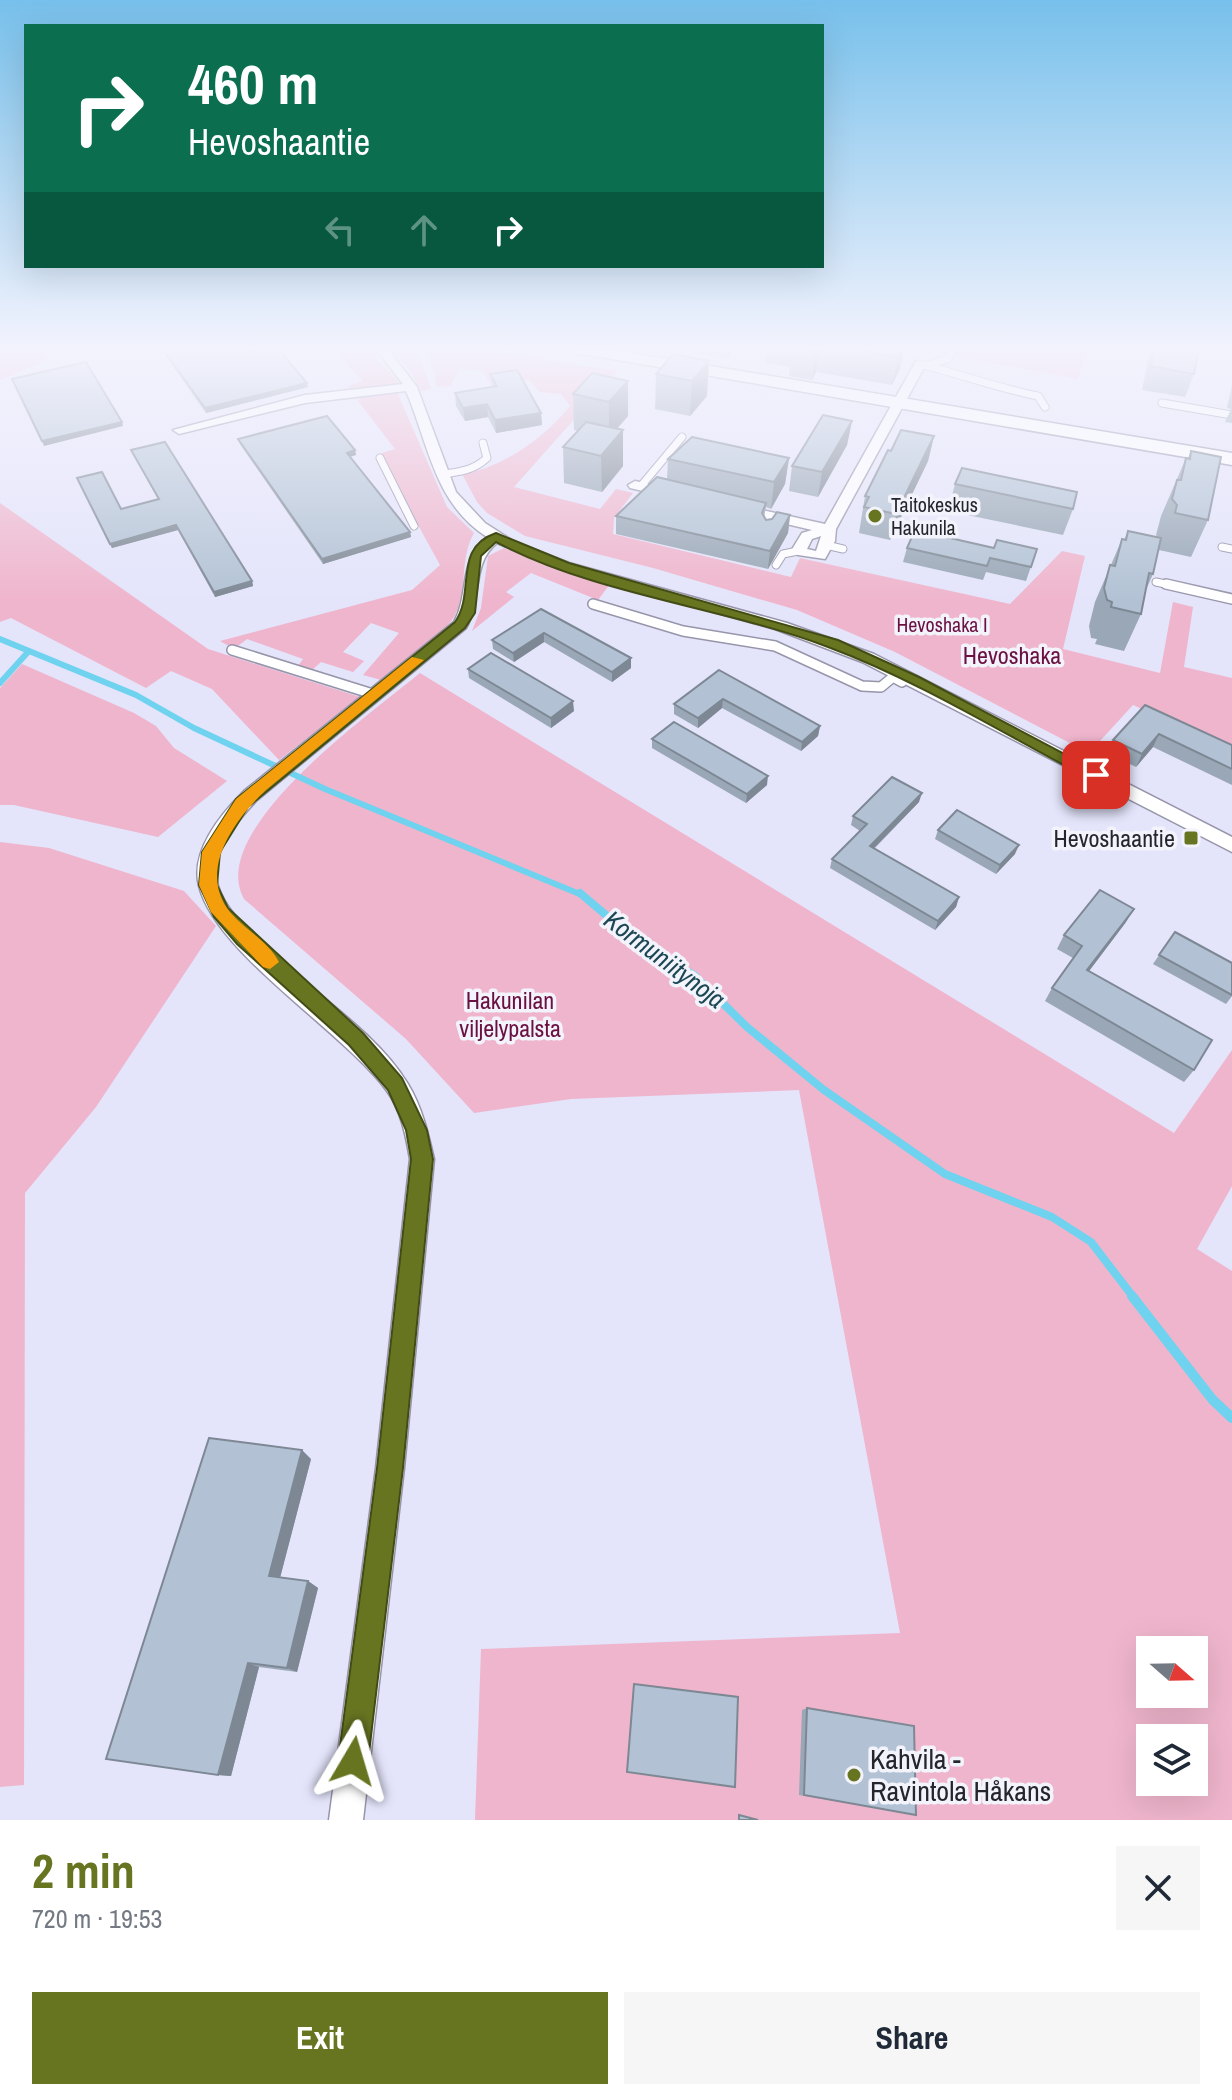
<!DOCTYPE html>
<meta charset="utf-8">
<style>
:root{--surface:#fff;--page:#f6f6f7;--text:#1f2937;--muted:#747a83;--accent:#677521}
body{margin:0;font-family:"Archivo Narrow",sans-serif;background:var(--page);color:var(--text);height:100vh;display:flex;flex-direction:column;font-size:30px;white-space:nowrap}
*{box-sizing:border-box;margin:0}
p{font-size:26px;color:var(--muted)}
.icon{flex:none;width:44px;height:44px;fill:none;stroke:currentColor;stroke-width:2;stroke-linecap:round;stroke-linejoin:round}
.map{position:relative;height:1820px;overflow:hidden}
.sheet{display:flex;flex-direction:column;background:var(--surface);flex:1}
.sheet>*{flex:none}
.top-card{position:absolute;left:24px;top:24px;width:800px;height:244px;border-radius:0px;box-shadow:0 8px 32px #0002;background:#0b6e4f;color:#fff;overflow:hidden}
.needle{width:52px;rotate:110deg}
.tools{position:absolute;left:1136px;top:1636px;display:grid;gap:16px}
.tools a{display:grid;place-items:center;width:72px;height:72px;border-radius:0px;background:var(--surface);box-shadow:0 8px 32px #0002;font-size:40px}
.pin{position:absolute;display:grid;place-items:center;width:68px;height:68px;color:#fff;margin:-34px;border-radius:16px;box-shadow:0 4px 12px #0006}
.me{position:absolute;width:88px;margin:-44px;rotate:7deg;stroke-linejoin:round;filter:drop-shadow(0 0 6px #0008)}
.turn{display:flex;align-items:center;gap:28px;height:168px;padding:0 32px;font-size:36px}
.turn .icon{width:104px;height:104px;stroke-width:2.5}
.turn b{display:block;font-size:56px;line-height:68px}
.lanes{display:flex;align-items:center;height:76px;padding:0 32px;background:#0003;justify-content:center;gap:40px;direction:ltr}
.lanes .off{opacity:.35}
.round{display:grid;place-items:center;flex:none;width:84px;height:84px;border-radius:0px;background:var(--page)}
.headline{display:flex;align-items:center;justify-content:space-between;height:136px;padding:0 32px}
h1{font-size:48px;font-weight:700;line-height:60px;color:var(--accent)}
.cta{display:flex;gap:16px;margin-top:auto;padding:16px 32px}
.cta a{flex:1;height:92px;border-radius:0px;background:var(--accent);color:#fff;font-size:32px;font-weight:700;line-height:92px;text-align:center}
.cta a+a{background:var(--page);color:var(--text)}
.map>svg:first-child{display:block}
.green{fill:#efb5cc;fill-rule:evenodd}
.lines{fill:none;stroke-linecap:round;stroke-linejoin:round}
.stream-far2{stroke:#6fd2ef;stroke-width:6}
.stream-far1{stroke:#6fd2ef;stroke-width:8}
.stream{stroke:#6fd2ef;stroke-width:10}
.service-far1-casing{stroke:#9695aa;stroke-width:9}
.service-casing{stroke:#9695aa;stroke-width:12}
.minor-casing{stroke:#9695aa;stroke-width:3}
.secondary-casing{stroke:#9695aa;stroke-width:3}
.service-far1{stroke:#fff;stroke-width:7}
.service{stroke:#fff;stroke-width:9}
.minor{fill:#fff;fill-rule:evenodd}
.secondary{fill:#fff;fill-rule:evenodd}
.wall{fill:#99a7b6}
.shaded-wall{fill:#7d8894}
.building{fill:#b2c2d4;stroke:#7d8894;stroke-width:2}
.route{fill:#677521;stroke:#434c15;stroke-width:2}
.slow{fill:#f59e0b}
.poi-dot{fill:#677521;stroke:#f3f3fc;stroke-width:3}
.labels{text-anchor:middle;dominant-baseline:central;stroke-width:7;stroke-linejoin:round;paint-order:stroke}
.far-poi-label{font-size:20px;fill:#25252d;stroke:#f3f3fc;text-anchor:start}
.far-park-label{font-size:20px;fill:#6b1142;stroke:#f3f3fc}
.park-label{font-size:24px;fill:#6b1142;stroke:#f3f3fc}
.poi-label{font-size:24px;fill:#25252d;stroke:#f3f3fc;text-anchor:end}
.water-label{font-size:26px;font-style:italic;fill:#1b4754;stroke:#f3f3fc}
.near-poi-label{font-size:28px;fill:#25252d;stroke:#f3f3fc;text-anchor:start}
</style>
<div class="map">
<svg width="1232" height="1820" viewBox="0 0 1232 1820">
<rect width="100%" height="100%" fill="#e4e4fb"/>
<!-- green -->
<g class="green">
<polygon points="0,348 47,348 45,361 0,380"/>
<polygon points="324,348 366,348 400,383 351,390 348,386 362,381 333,348"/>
<polygon points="390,348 412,348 421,360 431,389 421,391 411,372"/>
<path d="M423,348H470L617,371L514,487L600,509L616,489L633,493L614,518L613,534L791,577L800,558L1010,604L1062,551L1085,556L1063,649L1160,673L1173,602L1193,607L1184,667L1232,678V751L1133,705L1089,753L895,652L797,610L653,568L525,536L487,513L477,502L462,474C503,468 544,438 570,406L561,394L540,392L529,380L489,382L483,371L459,369L451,386L437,387L433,368Z"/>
<polygon points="928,348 1088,348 1078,379 926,351"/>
<path d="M397,392L447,507L474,533C459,560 468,588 456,613C446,635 401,664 381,680L363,675L399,633L371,623L343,652L364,661L353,672L321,662L312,670L298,666L303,659L247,639L234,649L220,641L412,590L440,565L379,454L395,449L358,401L361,396Z"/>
<polygon points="0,503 208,649 360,697 279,760 212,689 171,671 146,688 11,618 0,622"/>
<polygon points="504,548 610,584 598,600 531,573 506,592 514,597 472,631 481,608 488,556"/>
<polygon points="22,664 134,713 156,726 174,748 227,781 158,837 14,805 0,805 0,688"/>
<path d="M420,673L1174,1133L1232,1050V1186L1197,1249L1232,1271V1820H475L481,1649L900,1633L799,1090L571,1099L474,1113L406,1039L244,899C205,830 373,712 420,673ZM1150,1650H1194V1694H1150ZM1150,1738H1194V1782H1150Z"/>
<polygon points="0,842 49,848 184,891 216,926 96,1107 25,1193 24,1785 0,1787"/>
</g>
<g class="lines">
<!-- stream-far2 -->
<g class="stream-far2">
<polyline points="0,639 136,695 194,728 325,789 582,895"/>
<polyline points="0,683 28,652"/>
</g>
<!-- stream-far1 -->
<polyline class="stream-far1" points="580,893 633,938 695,976 747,1027 824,1090 945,1174 1052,1217 1091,1242 1134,1298"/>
<!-- stream -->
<polyline class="stream" points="1132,1296 1212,1399 1232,1418"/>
<!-- service-far1 casing -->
<g class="service-far1-casing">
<g id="service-far1">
<path d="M920,364C960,374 997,388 1038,396L1045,407"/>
<polyline points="928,365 948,359 953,348"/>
<polyline points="1162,403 1232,415"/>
<polyline points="380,458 414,526"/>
<path d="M443,474C460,472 474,470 487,458L483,443"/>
<polyline points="641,486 682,437"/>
<polyline points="826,545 843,549"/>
<polyline points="1222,547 1232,549"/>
<polyline points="776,565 783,554 798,551"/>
<polyline points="1156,582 1175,586"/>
</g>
</g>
<!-- service casing -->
<g class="service-casing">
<g id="service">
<polyline points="1166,584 1232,599"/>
<polyline points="593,604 683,631 775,646 862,686 881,687 893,677 902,682"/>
<polyline points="232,650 376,695"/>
</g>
</g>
<!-- minor casing -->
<g class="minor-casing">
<g id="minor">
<path d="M375,348H387L417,387L456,492L485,523L513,541L569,563L787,623L874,654L1232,837V852L862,662L775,629L559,569L497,543C471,563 482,602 466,628L257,800C236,822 209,853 218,886C225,909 246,928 262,944C307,989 375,1030 408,1084C422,1107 428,1133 434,1159L404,1468L363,1820H329L376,1468L410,1159C406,1136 401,1110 387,1091C342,1030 216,954 199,886C190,851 221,814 244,791L454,622C470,593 458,559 487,537C434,503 429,445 406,391L305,403L179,434L173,430L305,395L403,384Z"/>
<path d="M916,361L926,364L836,529L835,541L825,559L798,555L791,551L802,533L812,530L735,512L733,509L740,505L825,524ZM821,536L816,551L807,549L812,539Z"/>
<polygon points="635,481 678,491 680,494 673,498 630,488 628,485"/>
</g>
</g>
<!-- secondary casing -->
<g class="secondary-casing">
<polygon id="secondary" points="568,348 603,348 1232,453 1232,465 576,353"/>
</g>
<!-- service-far1 -->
<use href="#service-far1" class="service-far1"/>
<!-- service -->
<use href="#service" class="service"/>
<!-- minor -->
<use href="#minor" class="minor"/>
<!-- secondary -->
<use href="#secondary" class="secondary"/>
</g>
<!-- wall -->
<g class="wall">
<polygon points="160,348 244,348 248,352 307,383 308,387 206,413"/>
<polygon points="646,348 735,348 728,358 685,351 682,354"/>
<polygon points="767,348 904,348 900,369 892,385 816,372 812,380 789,376 790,367 765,363"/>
<polygon points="1139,348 1232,348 1232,354 1198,349 1194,374 1185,397 1142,390 1150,350"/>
<polygon points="673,354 707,396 690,416 655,409 656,374"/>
<polygon points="490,374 541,413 542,425 496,433 488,417 465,421 456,406 455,393 492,387"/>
<polygon points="628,381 628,416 617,429 623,466 602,492 564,483 563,447 578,431 574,430 573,394"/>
<polygon points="1232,385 1232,423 1225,422 1231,409 1227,408"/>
<polygon points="852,421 847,445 818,497 789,491 792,466"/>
<polygon points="934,436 928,461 890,540 859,533 865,496 891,451"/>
<polygon points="238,439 355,450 356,455 350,457 410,532 411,537 323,564 240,444"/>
<polygon points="131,450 252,581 253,586 215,597 178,530 112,548 77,478 121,509 158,499"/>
<polygon points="1191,451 1208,520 1191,557 1159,550 1160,540 1153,574 1145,592 1141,614 1124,651 1095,644 1097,639 1091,638 1089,626 1095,602 1122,539 1124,540 1128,531 1158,538 1156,535 1161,516 1186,458 1188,458"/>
<polygon points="789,458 785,484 771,509 766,507 764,518 766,520 790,515 788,533 768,569 616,534 616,516 667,479 668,459"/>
<polygon points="955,484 1073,509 1063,535 948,511"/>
<polygon points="907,548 1037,549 1026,581 986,572 983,580 903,562"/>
<polygon points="541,609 631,668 612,682 544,642 514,662 493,649 492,640"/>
<polygon points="468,669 574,711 551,728 469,678"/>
<polygon points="719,670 820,726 818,736 801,751 722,708 698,728 674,714 674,704"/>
<polygon points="1145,705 1232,745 1232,785 1153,747 1136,767 1107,753 1113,740"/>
<polygon points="652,739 767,785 746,803 652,748"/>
<polygon points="919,802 874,849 959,897 956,907 935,930 830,868 832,859 860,831 851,825 853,816"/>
<polygon points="938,830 1015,854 996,874 935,839"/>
<polygon points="1126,922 1089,971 1194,1070 1184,1082 1045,1001 1052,988 1073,958 1057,949 1064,935"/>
<polygon points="1175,932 1232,963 1232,996 1226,1004 1153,964"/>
<polygon points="311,1459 280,1577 308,1581 318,1588 297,1672 259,1667 231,1776 218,1775 106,1759"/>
<polygon points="807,1708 916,1815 799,1795 802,1710"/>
</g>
<!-- shaded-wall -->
<g class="shaded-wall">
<polygon points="129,348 152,348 131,352"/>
<polygon points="729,348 735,348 728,358"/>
<polygon points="818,348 819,348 816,372 812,380 815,352"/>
<polygon points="897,348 904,348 900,369 892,385 898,357"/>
<polygon points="709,361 707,396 690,416 692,381"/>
<polygon points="628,381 628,416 609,437 609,402"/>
<polygon points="307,383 308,387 206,413 205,408"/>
<polygon points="487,404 488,417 465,421 463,408"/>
<polygon points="541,413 542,425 496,433 495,420"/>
<polygon points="852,421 847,445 818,497 822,472"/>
<polygon points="122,422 123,426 44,446 42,441"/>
<polygon points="623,430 623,466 602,492 601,456"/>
<polygon points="934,436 928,461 890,540 896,514"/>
<polygon points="355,450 356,455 348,457 347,453"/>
<polygon points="789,458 785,484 771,509 774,482"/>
<polygon points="790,515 788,533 768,569 770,551"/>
<polygon points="176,525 178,530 112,548 110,544"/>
<polygon points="410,532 411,537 323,564 322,559"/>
<polygon points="252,581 253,586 215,597 214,592"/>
<polygon points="544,633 544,642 514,662 513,653"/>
<polygon points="631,658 631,668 612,682 612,672"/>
<polygon points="723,699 722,708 698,728 698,718"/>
<polygon points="573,701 574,711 551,728 551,718"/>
<polygon points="820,726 818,736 801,751 802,742"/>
<polygon points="1159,734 1153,747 1136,767 1142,754"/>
<polygon points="768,776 767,785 746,803 747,794"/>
<polygon points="922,793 919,802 867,855 870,846"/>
<polygon points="1019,845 1015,854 996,874 1000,865"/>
<polygon points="959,897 956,907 935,930 938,921"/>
<polygon points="1134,909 1126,922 1080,983 1087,970"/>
<polygon points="302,1450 311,1459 279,1582 269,1576"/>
<polygon points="308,1581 318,1588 297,1672 287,1668"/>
<polygon points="248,1663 259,1667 231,1776 218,1775"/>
</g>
<!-- building -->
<g class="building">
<polygon points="162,348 244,348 248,352 265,348 277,348 307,383 205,408"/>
<polygon points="793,348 818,348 815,352"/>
<polygon points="844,348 902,348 898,357"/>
<polygon points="1155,348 1199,348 1194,374 1151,366"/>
<polygon points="673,354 709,361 692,381 656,374"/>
<polygon points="86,362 122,422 42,441 12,379"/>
<polygon points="517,370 541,413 495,420 487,404 463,408 455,393 497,386 490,374"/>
<polygon points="592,373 628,381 609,402 573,394"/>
<polygon points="823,415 852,421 822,472 792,466"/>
<polygon points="327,416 355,450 347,453 410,532 322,559 238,439"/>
<polygon points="586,422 623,430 601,456 563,447"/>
<polygon points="901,430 934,436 896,514 864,507 869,497 865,496 888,450 891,451"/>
<polygon points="692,437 789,458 774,482 668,459"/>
<polygon points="165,442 252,581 214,592 176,525 110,544 77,478 102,472 121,509 159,499 131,450"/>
<polygon points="1191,451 1221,457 1208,520 1175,513 1177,505 1172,499 1177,480 1181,480 1186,458 1190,459"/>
<polygon points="962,468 1077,492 1073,509 955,484"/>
<polygon points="657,477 766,503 762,513 766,520 772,519 777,512 790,515 770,551 616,516"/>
<polygon points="915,530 994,548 997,540 1037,549 1031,567 990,558 987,566 907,548"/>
<polygon points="1128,531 1161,538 1153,574 1149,573 1141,614 1111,607 1112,602 1107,600 1104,588 1110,565 1115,566 1122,539 1126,540"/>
<polygon points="541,609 631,658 612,672 544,633 513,653 492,640"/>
<polygon points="491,653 573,701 551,718 468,669"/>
<polygon points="719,670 820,726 802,742 723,699 698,718 674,704"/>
<polygon points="1145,705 1232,745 1232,769 1159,734 1142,754 1113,740"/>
<polygon points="674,722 768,776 747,794 652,739"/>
<polygon points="892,777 922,793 870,846 959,897 938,921 832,859 867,824 853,816"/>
<polygon points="957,810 1019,845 1000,865 938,830"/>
<polygon points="1100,890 1134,909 1087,970 1212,1040 1194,1070 1052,988 1082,946 1064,935"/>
<polygon points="1175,932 1232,963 1232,995 1159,955"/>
<polygon points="209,1438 302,1450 269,1576 308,1581 287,1668 248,1663 218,1775 106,1759"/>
<polygon points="634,1684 738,1697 735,1787 627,1772"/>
<polygon points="807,1708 914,1726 916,1815 804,1795"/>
<polygon points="739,1815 758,1820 739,1820"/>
</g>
<!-- sky -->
<linearGradient id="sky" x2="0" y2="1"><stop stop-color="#77c0eb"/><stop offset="0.58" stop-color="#f3f3fd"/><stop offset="1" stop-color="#f3f3fd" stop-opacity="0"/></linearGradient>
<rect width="1232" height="602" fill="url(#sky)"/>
<!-- route -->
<path class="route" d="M496,533L569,563L838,640L919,677L1104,775L1102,779H1090C1004,734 919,681 828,647C720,606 599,596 496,542L481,556L475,613L465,628L248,807L220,852L217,885L228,908L363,1033L402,1078L427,1130L433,1159L403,1468L368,1761L364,1772L353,1776L343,1772L338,1761L377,1468L411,1159L406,1130L388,1090L349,1045L237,944L214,917L199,885L202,852L236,799L455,622C476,592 452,548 496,533Z"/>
<!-- slow -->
<path class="slow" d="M412,657L424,660L266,790C236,818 199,867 227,908C241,928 268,940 279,962L270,969L263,967L211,912L199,885L202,852L236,799Z"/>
<!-- markers -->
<g class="poi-dot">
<circle cx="875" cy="516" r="8"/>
<rect x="1183" y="830" width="16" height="16" rx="4"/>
<circle cx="854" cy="1775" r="8"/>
</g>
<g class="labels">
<!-- far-poi labels -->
<g class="far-poi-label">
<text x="891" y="504">Taitokeskus<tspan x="891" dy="23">Hakunila</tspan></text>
</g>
<!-- far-park labels -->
<g class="far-park-label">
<text x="942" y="624">Hevoshaka I</text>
</g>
<!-- park labels -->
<g class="park-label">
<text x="1012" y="655">Hevoshaka</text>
<text x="510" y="1000">Hakunilan<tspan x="510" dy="28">viljelypalsta</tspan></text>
</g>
<!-- poi labels -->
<g class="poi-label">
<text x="1175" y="838">Hevoshaantie</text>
</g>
<!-- water labels -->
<g class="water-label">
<text transform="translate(665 959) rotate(37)">Kormuniitynoja</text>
</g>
<!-- near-poi labels -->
<g class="near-poi-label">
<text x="870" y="1759">Kahvila -<tspan x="870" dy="32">Ravintola Håkans</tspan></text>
</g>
</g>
</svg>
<div class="tools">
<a><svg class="needle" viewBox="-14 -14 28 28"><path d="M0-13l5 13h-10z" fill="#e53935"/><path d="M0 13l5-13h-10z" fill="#747a83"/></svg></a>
<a><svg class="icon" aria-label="layers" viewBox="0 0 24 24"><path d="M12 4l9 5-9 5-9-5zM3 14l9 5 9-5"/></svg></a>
</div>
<div class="pin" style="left:1096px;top:775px;background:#d93025"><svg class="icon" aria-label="arrive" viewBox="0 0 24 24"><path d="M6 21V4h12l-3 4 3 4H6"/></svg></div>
<svg class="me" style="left:353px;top:1761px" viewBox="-20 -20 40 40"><path d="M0-17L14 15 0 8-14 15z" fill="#677521" stroke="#fff" stroke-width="4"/></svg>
<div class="top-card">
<div class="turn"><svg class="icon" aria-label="right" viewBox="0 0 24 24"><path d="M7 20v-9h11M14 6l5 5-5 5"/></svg><div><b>460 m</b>Hevoshaantie</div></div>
<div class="lanes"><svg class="icon off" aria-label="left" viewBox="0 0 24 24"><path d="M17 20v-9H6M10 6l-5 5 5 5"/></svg><svg class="icon off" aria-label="ahead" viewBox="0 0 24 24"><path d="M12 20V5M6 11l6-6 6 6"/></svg><svg class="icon" aria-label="right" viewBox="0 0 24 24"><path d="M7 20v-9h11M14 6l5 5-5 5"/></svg></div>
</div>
</div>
<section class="sheet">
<div class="headline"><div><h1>2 min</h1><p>720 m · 19:53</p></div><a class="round"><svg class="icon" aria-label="close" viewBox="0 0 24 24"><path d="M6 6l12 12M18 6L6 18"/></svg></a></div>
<div class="cta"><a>Exit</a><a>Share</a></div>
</section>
